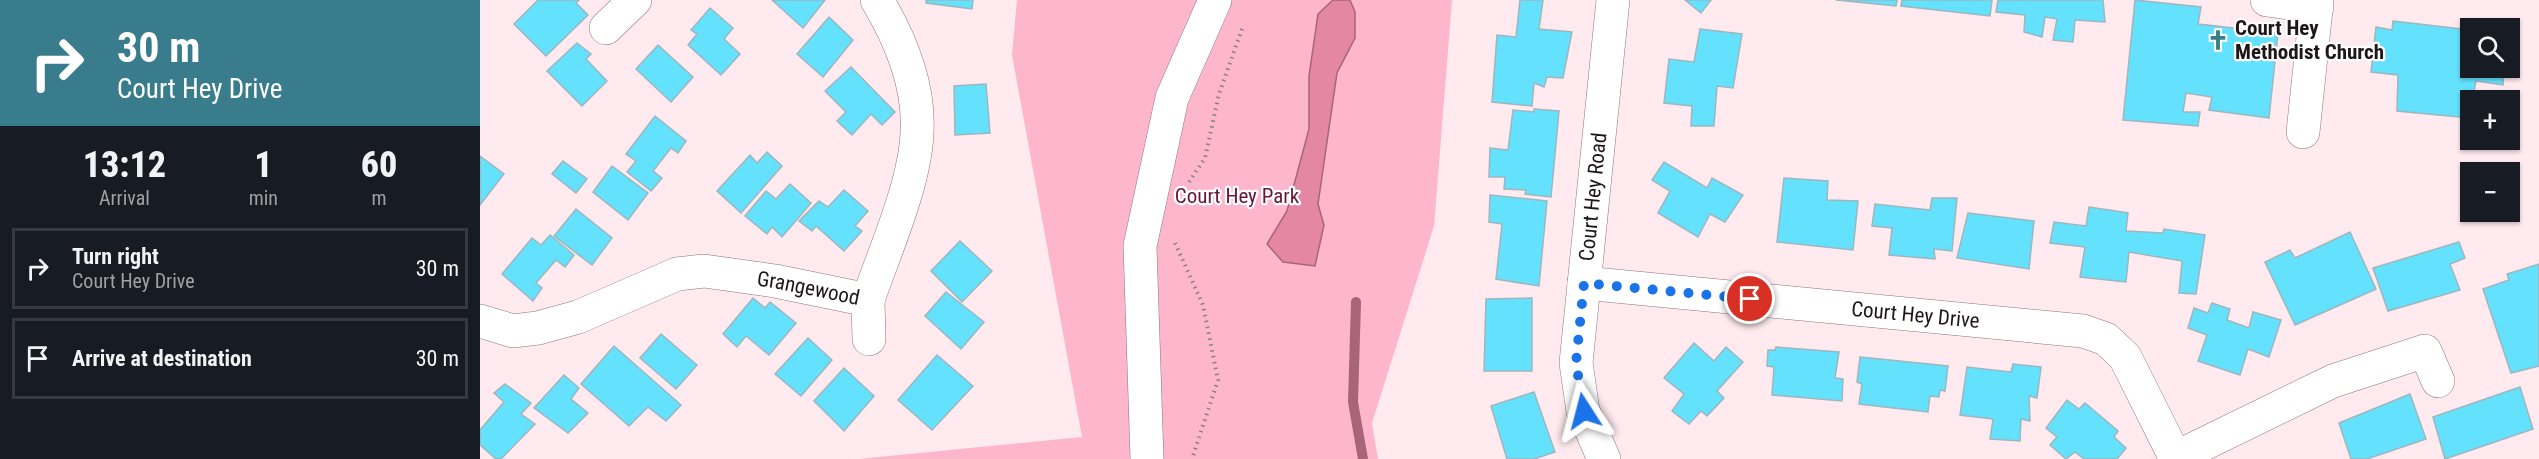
<!DOCTYPE html>
<meta charset="utf-8">
<style>
:root{--surface:#171b24;--page:#242831;--text:#f1f3f6;--muted:#9ea1a6;--line:#363941}
body{margin:0;font-family:"Roboto Condensed",sans-serif;background:var(--page);color:var(--text);height:100vh;display:flex;flex-direction:column;font-size:22px;white-space:nowrap}
*{box-sizing:border-box;margin:0}
p{font-size:20px;color:var(--muted)}
.icon{flex:none;width:33px;height:33px;fill:none;stroke:currentColor;stroke-width:2;stroke-linecap:round;stroke-linejoin:round}
.map{position:relative;flex:1;overflow:hidden}
.panel{display:flex;flex-direction:column;background:var(--surface);width:480px}
.panel>*{flex:none}
.guide{background:#397d8d;color:#fff;overflow:hidden}
.fabs{position:absolute;left:1980px;top:18px;display:grid;gap:12px}
.fabs a{display:grid;place-items:center;width:60px;height:60px;border-radius:0px;background:var(--surface);box-shadow:0 2px 4px #0004;font-size:30px}
.pin{position:absolute;display:grid;place-items:center;width:51px;height:51px;color:#fff;margin:-26px;border:3px solid #fff;border-radius:50%;box-shadow:0 2px 6px #0007}
.me{position:absolute;width:66px;margin:-33px;rotate:351deg;stroke-linejoin:round;filter:drop-shadow(0 0 4px #0008)}
.turn{display:flex;align-items:center;gap:21px;height:126px;padding:0 18px;font-size:27px}
.turn .icon{width:78px;height:78px;stroke-width:2.5}
.turn b{display:block;font-size:42px;line-height:51px}
.eta{display:flex;justify-content:space-evenly;align-items:center;height:102px;text-align:center}
.eta b{font-size:36px;font-weight:800;line-height:42px}
ul{padding:0;list-style:none}
li{display:flex;align-items:center;gap:18px;height:81px;margin:0 12px 9px;padding:0 6px;border:3px solid var(--line);border-radius:0px}
li div{flex:1}
li b{display:block;font-size:22px}
li em{font-style:normal}
main{display:flex;flex:1;min-height:0}
.map>svg:first-child{display:block}
.green{fill:#fdb6cb}
.water{fill:#e387a4;stroke:#a8657a;stroke-width:1.5}
.lines{fill:none;stroke-linecap:round;stroke-linejoin:round}
.stream{stroke:#a8657a;stroke-width:10}
.building{fill:#64e1fd;stroke:#9eb6bd;stroke-width:1.5}
.minor-casing{stroke:#8b757b;stroke-width:34}
.path{stroke:#8e8084;stroke-width:4;stroke-dasharray:1.5 4.5;stroke-linecap:butt}
.minor{stroke:#fff;stroke-width:33}
.route{stroke:#1a73e8;stroke-width:10;stroke-dasharray:0 18}
.labels{text-anchor:middle;dominant-baseline:central;stroke-width:4.5;stroke-linejoin:round;paint-order:stroke}
.poi-label{font-size:21px;font-weight:bold;fill:#1e1618;stroke:#fdfdfd;text-anchor:start}
.park-label{font-size:21px;fill:#671638;stroke:#fdfdfd}
.street-label{font-size:21px;fill:#1e1618;stroke:#fdfdfd}
</style>
<main>
<section class="panel">
<div class="guide">
<div class="turn"><svg class="icon" aria-label="right" viewBox="0 0 24 24"><path d="M7 20v-9h11M14 6l5 5-5 5"/></svg><div><b>30 m</b>Court Hey Drive</div></div>
</div>
<div class="eta">
<div><b>13:12</b><p>Arrival</p></div>
<div><b>1</b><p>min</p></div>
<div><b>60</b><p>m</p></div>
</div>
<ul>
<li><svg class="icon" aria-label="right" viewBox="0 0 24 24"><path d="M7 20v-9h11M14 6l5 5-5 5"/></svg><div><b>Turn right</b><p>Court Hey Drive</p></div><em>30 m</em></li>
<li><svg class="icon" aria-label="arrive" viewBox="0 0 24 24"><path d="M6 21V4h12l-3 4 3 4H6"/></svg><div><b>Arrive at destination</b></div><em>30 m</em></li>
</ul>
</section>
<div class="map">
<svg width="2059" height="459" viewBox="0 0 2059 459">
<rect width="100%" height="100%" fill="#feeaef"/>
<!-- green -->
<polygon class="green" points="537,0 972,0 954,226 892,423 898,459 379,459 602,437 532,55"/>
<!-- water -->
<polygon class="water" points="853,0 870,0 875,12 875,38 857,73 838,204 844,225 835,266 803,262 787,244 807,211 829,129 829,76 838,14"/>
<g class="lines">
<!-- stream -->
<polyline class="stream" points="876,302 873,402 883,459"/>
</g>
<!-- building -->
<g class="building">
<polygon points="58,0 99,0 96,3 108,15 66,56 34,24"/>
<polygon points="292,0 345,0 323,28"/>
<polygon points="446,0 493,0 492,9 446,3"/>
<polygon points="1040,0 1063,0 1059,29 1092,32 1083,78 1067,77 1064,87 1054,83 1052,106 1012,102 1017,35 1036,37"/>
<polygon points="1205,0 1231,0 1221,13"/>
<polygon points="1356,0 1417,0 1416,6"/>
<polygon points="1422,0 1512,0 1510,16 1421,6"/>
<polygon points="1518,0 1623,0 1625,22 1595,20 1593,42 1573,40 1577,19 1565,17 1562,37 1544,32 1545,15 1516,12"/>
<polygon points="1655,0 1721,7 1718,24 1798,33 1789,118 1729,110 1732,97 1706,93 1703,112 1720,112 1718,126 1643,120"/>
<polygon points="230,8 253,28 244,39 260,54 241,75 208,45 217,34 211,30"/>
<polygon points="349,17 373,40 343,77 317,54"/>
<polygon points="1913,21 1990,30 1990,68 2024,68 2023,85 1996,81 1989,118 1917,111 1918,75 1891,72 1896,27 1912,30"/>
<polygon points="1220,29 1262,34 1253,88 1237,86 1234,126 1211,126 1212,106 1184,103 1189,59 1214,62"/>
<polygon points="97,43 111,54 106,59 127,81 102,106 67,71"/>
<polygon points="178,45 213,77 191,102 156,69"/>
<polygon points="371,67 415,112 402,125 391,114 372,135 357,121 366,112 345,91"/>
<polygon points="506,84 510,133 475,135 474,86"/>
<polygon points="1054,109 1079,111 1071,197 1045,194 1046,190 1024,189 1025,177 1009,177 1010,148 1028,150 1033,110 1054,112"/>
<polygon points="175,116 206,141 198,153 191,148 173,171 182,178 171,191 147,172 156,161 146,154"/>
<polygon points="287,152 302,166 261,213 237,191 270,155 277,163"/>
<polygon points="0,156 24,174 0,205"/>
<polygon points="83,161 107,179 96,193 72,174"/>
<polygon points="1184,162 1227,188 1232,178 1263,195 1245,222 1230,214 1218,237 1178,213 1190,191 1172,180"/>
<polygon points="132,166 168,193 148,220 113,192"/>
<polygon points="1304,178 1348,181 1347,200 1378,201 1373,250 1297,242"/>
<polygon points="310,184 331,203 302,237 292,227 287,234 265,216 286,191 296,199"/>
<polygon points="364,190 388,211 375,226 382,231 364,251 336,226 332,231 319,221 339,201 348,207"/>
<polygon points="1010,195 1067,201 1059,286 1016,279 1022,224 1009,222"/>
<polygon points="1452,198 1477,198 1472,251 1454,249 1455,259 1409,255 1412,228 1392,226 1395,204 1450,210"/>
<polygon points="1609,207 1648,213 1646,231 1683,233 1684,229 1725,235 1716,294 1699,293 1702,261 1649,252 1646,282 1600,277 1605,247 1570,243 1574,222 1606,226"/>
<polygon points="96,209 132,238 112,265 74,236"/>
<polygon points="1488,213 1554,221 1549,269 1477,258"/>
<polygon points="1870,232 1896,289 1815,325 1785,262 1810,250 1815,258"/>
<polygon points="70,235 94,255 85,267 76,260 56,283 62,288 53,301 22,274 52,238 61,245"/>
<polygon points="480,241 512,271 482,302 451,271"/>
<polygon points="1979,242 1985,258 1970,264 1980,290 1908,311 1893,268"/>
<polygon points="2059,264 2059,366 2031,373 2003,289 2029,280 2027,274"/>
<polygon points="466,292 504,322 481,349 445,316"/>
<polygon points="273,298 285,308 290,302 316,323 289,355 266,336 257,347 243,334"/>
<polygon points="1052,298 1052,371 1004,371 1006,299"/>
<polygon points="1732,303 1750,309 1747,320 1769,328 1773,312 1801,320 1789,357 1768,349 1760,375 1718,361 1727,335 1708,328 1714,308 1728,313"/>
<polygon points="181,334 217,365 196,389 160,358"/>
<polygon points="328,338 352,360 321,396 295,374"/>
<polygon points="1214,343 1234,361 1246,347 1263,362 1237,391 1244,398 1227,416 1221,411 1209,424 1192,411 1204,394 1184,378"/>
<polygon points="134,346 201,405 186,421 168,407 149,426 101,384"/>
<polygon points="1296,347 1359,352 1355,378 1363,379 1362,401 1292,395 1294,367 1287,366 1288,350 1295,350"/>
<polygon points="457,355 493,386 452,430 418,400"/>
<polygon points="1380,357 1468,366 1465,391 1460,390 1459,397 1450,396 1448,412 1379,404 1382,384 1377,382"/>
<polygon points="1533,364 1561,367 1557,398 1549,396 1550,421 1541,419 1540,441 1510,439 1513,419 1480,415 1487,367 1531,372"/>
<polygon points="364,368 394,396 364,431 334,401"/>
<polygon points="84,375 99,388 91,399 108,413 88,433 54,408"/>
<polygon points="25,384 51,403 41,414 55,424 21,459 16,459 0,445 0,430 24,402 14,393"/>
<polygon points="2040,387 2053,429 1965,459 1953,417"/>
<polygon points="1054,392 1075,452 1054,459 1027,459 1011,406"/>
<polygon points="1930,394 1946,439 1887,459 1871,459 1859,423"/>
<polygon points="1587,400 1599,409 1605,403 1638,431 1634,437 1646,448 1637,459 1604,459 1595,452 1586,459 1570,445 1577,437 1566,428"/>
</g>
<g class="lines">
<!-- minor casing -->
<g class="minor-casing">
<g id="minor">
<polyline points="1787,0 1837,7"/>
<polyline points="126,28 155,0"/>
<polyline points="1823,132 1837,0"/>
<path id="s1" d="M1104,283L1603,331L1626,339L1645,357L1696,459"/>
<polyline points="388,300 389,339"/>
<path id="s2" d="M0,321L33,331L58,328L98,317L197,274L224,271L295,281L388,300C405,250 435,184 437,133C440,85 421,40 397,0"/>
<polyline points="1695,458 1853,381 1945,351 1958,381"/>
<polyline points="667,459 660,246 692,98 735,0"/>
<path id="s3" d="M1124,459L1103,411L1096,363L1133,0"/>
</g>
</g>
<!-- path -->
<g class="path">
<polyline points="709,182 725,158 739,94 763,26"/>
<polyline points="695,243 723,305 738,380 712,459"/>
</g>
<!-- minor -->
<use href="#minor" class="minor"/>
</g>
<g class="lines">
<!-- route -->
<polyline class="route" points="1104,411 1096,363 1104,283 1270,299"/>
</g>
<!-- icons -->
<defs>
<g id="church-bare" transform="scale(1.62)"><path d="M-1.2-6h2.4v3.5h3.3v2.4h-3.3V6h-2.4V-.1h-3.3v-2.4h3.3Z" fill="#397d8d" stroke="#fdfdfd" stroke-width="2.5" paint-order="stroke"/></g>
</defs>
<g fill-rule="evenodd">
<use href="#church-bare" x="1738" y="40"/>
</g>
<g class="labels">
<!-- poi labels -->
<g class="poi-label">
<text x="1755" y="28">Court Hey<tspan x="1755" dy="24">Methodist Church</tspan></text>
</g>
<!-- park labels -->
<g class="park-label">
<text x="757" y="196">Court Hey Park</text>
</g>
<!-- street labels -->
<g class="street-label">
<text stroke="none"><textPath href="#s3" startOffset="268">Court Hey Road</textPath></text>
<text stroke="none"><textPath href="#s2" startOffset="342">Grangewood</textPath></text>
<text stroke="none"><textPath href="#s1" startOffset="333">Court Hey Drive</textPath></text>
</g>
</g>
</svg>
<div class="fabs">
<a><svg class="icon" aria-label="search" viewBox="0 0 24 24"><circle cx="10" cy="10" r="6"/><path d="M15 15l6 6"/></svg></a>
<a>+</a>
<a>−</a>
</div>
<div class="pin" style="left:1270px;top:299px;background:#d93025"><svg class="icon" aria-label="arrive" viewBox="0 0 24 24"><path d="M6 21V4h12l-3 4 3 4H6"/></svg></div>
<svg class="me" style="left:1104px;top:411px" viewBox="-20 -20 40 40"><path d="M0-17L14 15 0 8-14 15z" fill="#1a73e8" stroke="#fff" stroke-width="4"/></svg>
</div>
</main>
